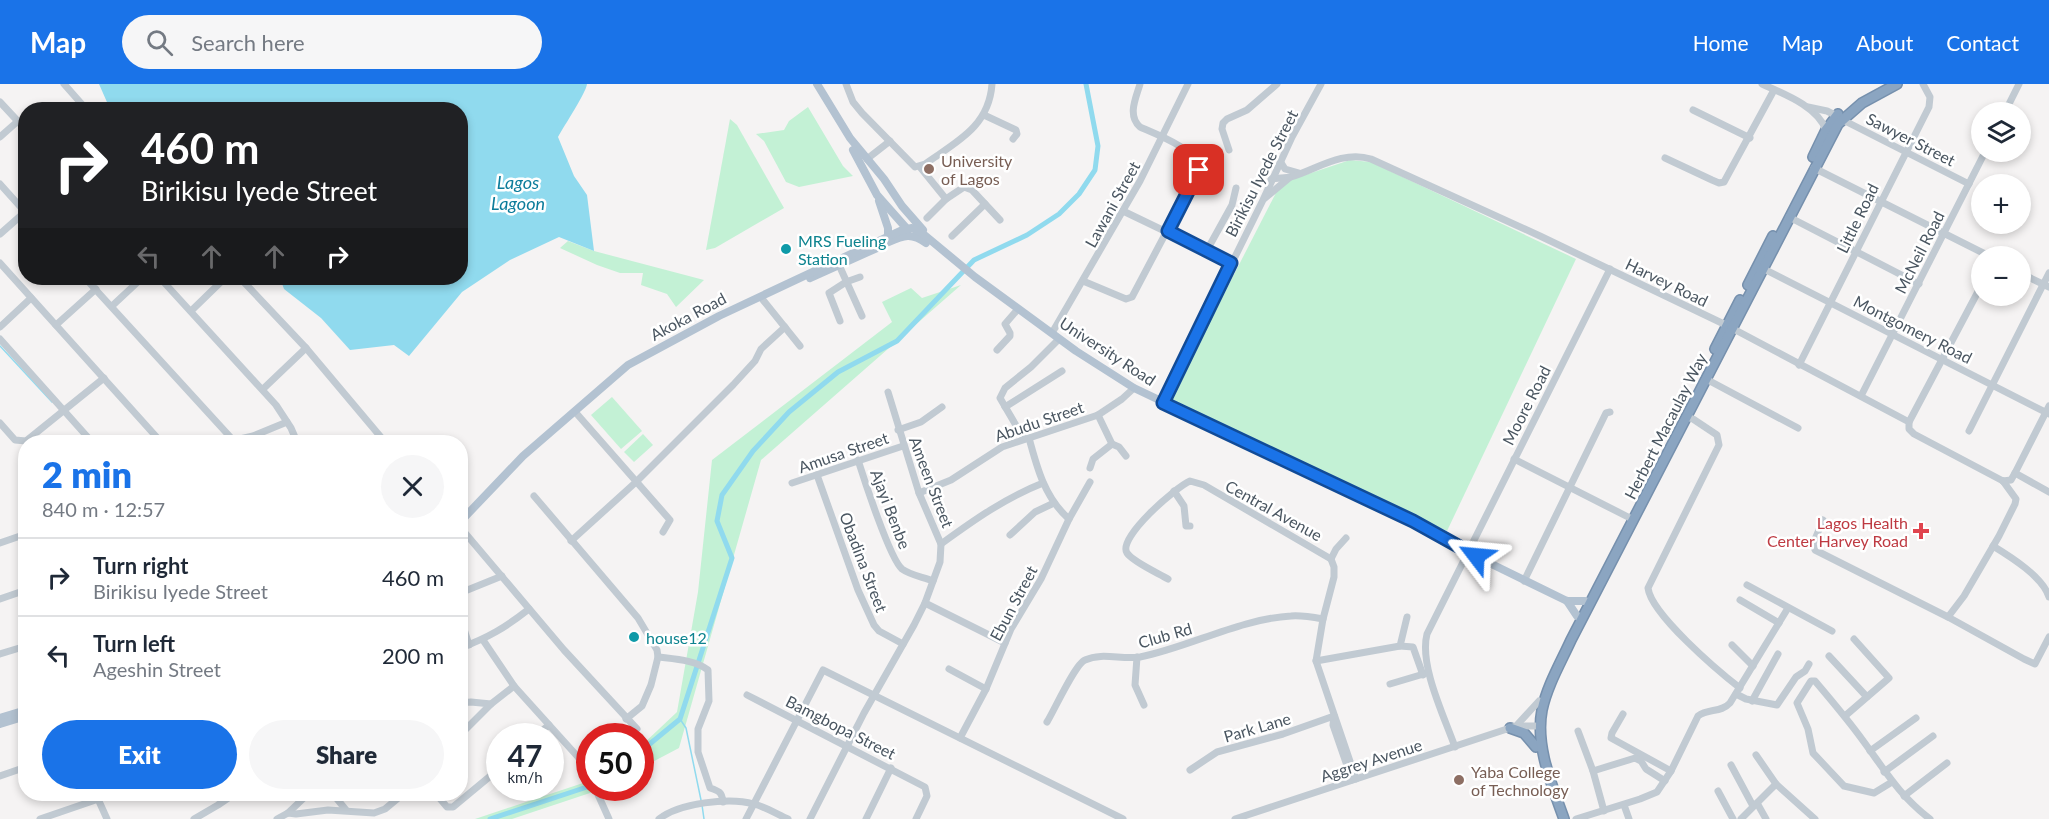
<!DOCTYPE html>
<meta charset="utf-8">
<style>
:root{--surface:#fff;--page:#f6f6f7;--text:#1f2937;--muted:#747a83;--line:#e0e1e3;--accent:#1a73e8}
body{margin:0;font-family:Lato,sans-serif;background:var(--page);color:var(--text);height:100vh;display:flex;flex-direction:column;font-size:22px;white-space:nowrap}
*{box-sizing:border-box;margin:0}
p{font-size:20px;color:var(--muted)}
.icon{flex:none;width:33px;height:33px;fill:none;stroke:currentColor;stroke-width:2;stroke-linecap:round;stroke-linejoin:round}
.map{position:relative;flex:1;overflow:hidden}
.side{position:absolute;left:18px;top:351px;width:450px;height:366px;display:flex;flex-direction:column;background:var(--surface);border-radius:24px;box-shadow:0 3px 9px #0003}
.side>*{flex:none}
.banner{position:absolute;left:18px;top:18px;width:450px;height:183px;border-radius:24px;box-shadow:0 3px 9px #0003;background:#202124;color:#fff;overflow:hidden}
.buttons{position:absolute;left:1971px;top:18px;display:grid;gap:12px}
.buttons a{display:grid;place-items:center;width:60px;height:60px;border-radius:50%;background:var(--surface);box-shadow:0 3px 9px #0003;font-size:30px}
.speed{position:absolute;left:486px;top:639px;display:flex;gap:12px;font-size:30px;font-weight:700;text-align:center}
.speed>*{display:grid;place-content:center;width:78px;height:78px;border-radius:50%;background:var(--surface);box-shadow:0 3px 9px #0003;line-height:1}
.speed small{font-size:15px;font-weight:400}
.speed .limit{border:9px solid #d22;background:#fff;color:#111}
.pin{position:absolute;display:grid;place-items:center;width:51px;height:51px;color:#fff;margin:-26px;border-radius:12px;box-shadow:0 3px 9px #0006}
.me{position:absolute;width:66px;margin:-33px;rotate:299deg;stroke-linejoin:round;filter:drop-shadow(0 0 4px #0008)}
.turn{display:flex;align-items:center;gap:21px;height:126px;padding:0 24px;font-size:27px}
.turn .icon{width:78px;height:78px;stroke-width:2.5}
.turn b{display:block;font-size:42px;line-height:51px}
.lanes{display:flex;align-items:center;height:57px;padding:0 24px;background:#0003;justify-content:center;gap:30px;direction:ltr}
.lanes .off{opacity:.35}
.round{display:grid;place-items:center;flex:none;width:63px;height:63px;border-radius:32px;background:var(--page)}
.overview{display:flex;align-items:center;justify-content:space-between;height:102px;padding:0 24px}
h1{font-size:36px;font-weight:800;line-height:45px;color:var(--accent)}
.cta{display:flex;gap:12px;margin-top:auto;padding:12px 24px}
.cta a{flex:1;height:69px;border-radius:36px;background:var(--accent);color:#fff;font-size:24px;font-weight:800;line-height:69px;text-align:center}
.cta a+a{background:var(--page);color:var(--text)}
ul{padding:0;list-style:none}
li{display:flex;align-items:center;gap:18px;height:78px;padding:0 24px;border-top:2px solid var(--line)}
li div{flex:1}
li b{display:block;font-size:22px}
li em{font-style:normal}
header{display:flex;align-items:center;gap:36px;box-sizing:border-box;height:84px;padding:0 30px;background:var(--accent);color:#fff}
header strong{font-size:28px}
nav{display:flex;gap:33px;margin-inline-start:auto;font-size:21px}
.search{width:420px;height:54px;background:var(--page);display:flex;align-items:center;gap:15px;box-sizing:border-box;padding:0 21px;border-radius:33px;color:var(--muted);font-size:22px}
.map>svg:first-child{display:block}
.green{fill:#c3f1d5}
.water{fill:#90daee}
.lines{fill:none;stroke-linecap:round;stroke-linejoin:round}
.stream{stroke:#90daee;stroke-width:1.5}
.canal{stroke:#90daee;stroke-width:5}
.highway-casing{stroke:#7690ad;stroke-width:12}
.minor{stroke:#c1cad2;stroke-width:7}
.major{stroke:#b3c2d1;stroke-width:8}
.highway{stroke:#8ba5c1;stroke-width:9}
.route-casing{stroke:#114b97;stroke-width:15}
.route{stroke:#1a73e8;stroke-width:10}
.education-dot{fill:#8d6e63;stroke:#fff;stroke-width:2}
.culture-dot{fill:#0f9aa8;stroke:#fff;stroke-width:2}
.health-dot{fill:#e0444e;stroke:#fff;stroke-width:2}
.labels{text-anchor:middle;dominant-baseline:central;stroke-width:5;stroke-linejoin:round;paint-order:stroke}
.street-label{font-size:16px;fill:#4a5661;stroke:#fff}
.education-label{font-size:16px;fill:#785e54;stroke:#fff;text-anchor:start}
.culture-label{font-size:16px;fill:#0d838f;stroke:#fff;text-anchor:start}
.health-label{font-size:16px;fill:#be3a42;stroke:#fff;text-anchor:end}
.water-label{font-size:18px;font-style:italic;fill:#0c7c9b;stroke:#fff}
</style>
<header>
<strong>Map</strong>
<div class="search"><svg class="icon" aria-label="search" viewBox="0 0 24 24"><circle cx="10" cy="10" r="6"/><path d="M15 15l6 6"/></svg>Search here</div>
<nav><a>Home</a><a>Map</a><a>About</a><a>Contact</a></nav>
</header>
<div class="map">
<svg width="2049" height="735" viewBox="0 0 2049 735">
<rect width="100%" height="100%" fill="#f5f3f3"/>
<!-- green -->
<g class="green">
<polygon points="808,23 843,82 853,92 799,103 786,98 764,57 756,50 784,46 789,37"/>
<polygon points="730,35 737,41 784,124 715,164 706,166"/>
<polygon points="1350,76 1371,78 1576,175 1447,447 1169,317 1281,99"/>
<polygon points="568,157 594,167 704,196 676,223 667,210 641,201 643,189 620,189 597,181 560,164"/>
<polygon points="961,201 761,376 679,664 641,684 641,662 677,628 698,508 712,376 892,238 882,218 911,204 922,214"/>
<polygon points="612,313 642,347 621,365 591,331"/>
<polygon points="643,350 653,361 634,378 624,368"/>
<polygon points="589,697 590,704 605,704 512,735 475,735"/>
</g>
<!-- water -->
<path class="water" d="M99,0H587C586,9 564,42 558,53L574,92L587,111L594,167L559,153L510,176L462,208L409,272L394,261L350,266L321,234L284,205L280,194H460V26L110,25Z"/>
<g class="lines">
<!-- stream -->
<g class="stream">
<polyline points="0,262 52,318"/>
<polyline points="680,635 686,644 701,716"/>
<polyline points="702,721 704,735"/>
</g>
<!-- canal -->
<g class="canal">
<polyline points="640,668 680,635 732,474 717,437 722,411 753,367 789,328 838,288 897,257 974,176 1027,151 1059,130 1079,110 1095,86 1098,62 1086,0"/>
<polyline points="490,735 590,702"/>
</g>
<!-- highway casing -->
<g class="highway-casing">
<g id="highway">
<polyline points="1813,73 1826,46 1838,30"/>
<polyline points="1748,201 1773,152"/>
<polyline points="1715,265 1740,216"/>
<polyline points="1510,644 1524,649 1536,663"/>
<path d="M1564,735C1552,701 1535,662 1542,626C1547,602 1561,578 1571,556L1838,40L1862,19L1897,0"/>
</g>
</g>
<!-- minor -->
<g class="minor">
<polyline points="64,0 87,26"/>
<path d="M846,0L853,18L862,29L915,83L925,80C956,58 989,43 992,0"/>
<path d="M1762,0C1784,10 1817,22 1826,46"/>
<polyline points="0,18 26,46"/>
<polyline points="1808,23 1827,27 1837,32"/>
<polyline points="1693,26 1750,54"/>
<polyline points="2005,28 2019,0"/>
<polyline points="984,31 1016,46 1017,50 1013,55"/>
<polyline points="1841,35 1969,100"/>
<polyline points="0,53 18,37"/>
<polyline points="1229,66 1222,45 1223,39 1227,35 1247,26 1277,0"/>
<polyline points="1665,74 1712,96 1719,99 1724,98 1774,6"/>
<polyline points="867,75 890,57"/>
<polyline points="1280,77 1285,85 1299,89"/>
<polyline points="920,83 946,115"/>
<polyline points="1814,84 1989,172"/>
<path d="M1271,95C1278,94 1285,94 1291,93C1317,85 1343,66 1371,75L1540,152L1726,241L1909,338V345L1914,350L2003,397"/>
<polyline points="0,100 26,129"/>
<polyline points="1265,114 1289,94"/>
<polyline points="1123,127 1231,179"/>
<polyline points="1789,133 1919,200"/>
<polyline points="927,134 946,115 964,103 972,106 1000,136"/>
<polyline points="0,150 25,128"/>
<polyline points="952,152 985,120"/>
<polyline points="1206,168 1232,121 1236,104"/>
<polyline points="0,179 161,358"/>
<polyline points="839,181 862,232"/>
<polyline points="1764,185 2049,330"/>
<polyline points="2020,189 2049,203"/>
<polyline points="85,194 233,356"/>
<polyline points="160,194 276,321 291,344 297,358"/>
<polyline points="240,194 306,264 385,358"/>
<path d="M1083,197L1126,215L1132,213L1199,86C1201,67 1156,50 1140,43C1127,31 1136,14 1140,0"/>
<polyline points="763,216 800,262"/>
<polyline points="112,222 142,194"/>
<polyline points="191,227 225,194"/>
<polyline points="840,237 829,209 846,198 860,193"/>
<polyline points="56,241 96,205"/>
<polyline points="0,243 31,214"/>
<polyline points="1052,249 1140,97 1188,0"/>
<polyline points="0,255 92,358"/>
<polyline points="997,266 1010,252 1010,249 1005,240 1018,225"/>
<polyline points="1799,281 1929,23 1930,13 1923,0"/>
<polyline points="1706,295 1798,344"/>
<polyline points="263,305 306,264"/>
<polyline points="1861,312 1985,68"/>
<polyline points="1163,319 1263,116 1292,53 1321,0"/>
<polyline points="1005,323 1062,287"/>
<polyline points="577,330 670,436 663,448"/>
<path d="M1686,333L1693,335L1717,351L1719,361L1648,504C1651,530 1718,587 1740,604"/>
<polyline points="1909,338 1982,200"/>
<polyline points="0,339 15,356 26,357 104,294"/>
<polyline points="898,346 921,338 942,323"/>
<polyline points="1969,347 2049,189"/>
<path d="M1029,354C1037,384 1045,414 1069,435"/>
<polyline points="1024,355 1000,314 1005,304 1031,283 1059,255"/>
<polyline points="227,358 253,352 287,338"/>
<polyline points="1112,360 1119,363 1126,372"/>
<polyline points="1514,375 1630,434"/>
<path d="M858,376C864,395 890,475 902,485C910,491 923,493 933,497"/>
<polyline points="1090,384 1093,375 1112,360 1098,331"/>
<polyline points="2015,389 2049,408"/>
<polyline points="817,391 858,506 874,541 879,547 903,560"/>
<polyline points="2003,397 2011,396 2015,389 2049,322"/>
<polyline points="792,399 903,362"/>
<polyline points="1174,407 1184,422 1186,442 1190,442"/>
<polyline points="919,409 951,396 1002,363 1098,331 1122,315 1134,304"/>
<polyline points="534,412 638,534 657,566 658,573 651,601 642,622 626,635"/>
<polyline points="1823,436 1813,460 1815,466 1948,533 2024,575 2035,580 2049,553"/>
<polyline points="460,443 564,566 637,645"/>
<polyline points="1010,451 1035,428 1054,419"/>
<polyline points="571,457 636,398 733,301 755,277 761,265 785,243"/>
<polyline points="0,459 26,450"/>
<path d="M941,460C974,436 1005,414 1043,399"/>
<path d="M1993,462C2011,473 2043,493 2049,513"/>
<polyline points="1331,475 1336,465 1346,454"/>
<path d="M1168,495C1158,489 1133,478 1127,469C1117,454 1176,403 1190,397L1204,401L1331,475L1334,483V493L1323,535L1316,577L1356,695"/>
<polyline points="1524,497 1606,329 1610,328"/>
<polyline points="1747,501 1832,547"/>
<polyline points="460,509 502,492"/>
<polyline points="0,515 26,506"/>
<polyline points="1740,516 1779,539"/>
<polyline points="925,519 1005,559"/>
<polyline points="460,532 469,561"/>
<polyline points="1948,533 1964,512 1999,452 2015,420 2016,415 2003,397"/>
<polyline points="483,556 514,602 578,673 590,693"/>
<polyline points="1732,561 1753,582"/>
<polyline points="1400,562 1413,563 1423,591"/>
<path d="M460,564C488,554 506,543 529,525"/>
<polyline points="0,570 26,562"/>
<polyline points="1829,572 1867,613"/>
<path d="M658,573C674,575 696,576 708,586L709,617L698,645V668L710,704C719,707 722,708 723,718"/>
<polyline points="1137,573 1135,601 1144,621"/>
<polyline points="1316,577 1400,562 1407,533"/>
<polyline points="949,585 986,605"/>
<polyline points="1390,600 1427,589"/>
<polyline points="1736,610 1746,615 1777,621 1796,593 1805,587 1809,580"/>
<polyline points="747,611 925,703 927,712 916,735"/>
<polyline points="1752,617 1778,570"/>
<polyline points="460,619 471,618 491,620"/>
<polyline points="1623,630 1612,649 1611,654 1671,687"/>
<polyline points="1334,632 1333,641 1352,696"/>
<polyline points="1845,632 1889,594 1854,555"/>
<path d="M1047,638C1054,627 1075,580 1085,576C1102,568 1122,576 1140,573C1190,563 1239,535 1291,532C1301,531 1312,533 1323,535"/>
<polyline points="1516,642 1539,617"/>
<polyline points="1578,647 1593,687 1604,727"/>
<polyline points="460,651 491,620 514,602"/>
<polyline points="536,652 549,641"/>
<polyline points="960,654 986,605 1011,545 1041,495 1069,435 1090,398"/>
<path d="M1455,663C1444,632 1419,581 1427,550L1610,185"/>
<polyline points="1870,667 1916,634"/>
<polyline points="1756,671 1776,700 1815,735"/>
<polyline points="1731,681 1753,722"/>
<polyline points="1190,686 1217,668 1283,650 1334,632"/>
<polyline points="1593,687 1635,674 1641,677 1646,685 1665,697"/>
<polyline points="1884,688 1933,652"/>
<polyline points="0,692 26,683"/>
<path d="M1892,698L1874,709L1844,702L1813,669L1808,645L1797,619L1811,597H1815C1832,617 1849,637 1864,658C1886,688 1900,712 1930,735"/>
<polyline points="595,704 609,735"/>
<polyline points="1718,707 1733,735"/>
<polyline points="333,710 346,726"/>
<polyline points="436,710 447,723 453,723 500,684"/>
<polyline points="1904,712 1947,679"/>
<polyline points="98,715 107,735"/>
<polyline points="1757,719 1766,735"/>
<polyline points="1624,721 1629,735"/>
<polyline points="288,729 308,710"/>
<polyline points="40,735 113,710"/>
<polyline points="194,735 218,721 234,710"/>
<polyline points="277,735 288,729 296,730 328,726 374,729 385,725 403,710"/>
<path d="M659,735C679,719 729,713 754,720C765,723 777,730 788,735"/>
<polyline points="746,735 823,586 1123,735"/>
<polyline points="810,735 864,629 914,541 925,519 940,478 941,460 919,409 888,308"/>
<polyline points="866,735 891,684"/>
<polyline points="1235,735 1516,642 1535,642"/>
<path d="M1576,735L1640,715L1657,708L1671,687L1698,632C1708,624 1721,629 1730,619L1788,524"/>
<polyline points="1741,735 1776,700"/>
</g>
<!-- major -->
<g class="major">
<polyline points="817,0 850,54 884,95 902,122 923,146"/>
<polyline points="853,66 877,111 908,146"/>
<polyline points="879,117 888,144 888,152"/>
<path d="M889,158C904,151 912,149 926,159"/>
<polyline points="810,194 877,164"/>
<polyline points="460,438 523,372 628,281 719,232 902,146 912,144 922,149 975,193 1076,267 1134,304 1413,437 1467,468 1567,517 1585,517"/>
<polyline points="1567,517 1577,532"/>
<polyline points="0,634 26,626"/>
<polyline points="0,640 26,632"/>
</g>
<!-- highway -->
<use href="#highway" class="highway"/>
</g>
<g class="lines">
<!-- route casing -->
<g class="route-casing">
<polyline id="route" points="1199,86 1168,147 1231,179 1163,319 1413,437 1476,472"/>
</g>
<!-- route -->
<use href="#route" class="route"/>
</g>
<!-- markers -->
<g class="education-dot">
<circle cx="929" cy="85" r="6"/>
<circle cx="1459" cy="696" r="6"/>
</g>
<g class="culture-dot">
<circle cx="786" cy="165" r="6"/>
<circle cx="634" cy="553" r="6"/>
</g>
<path class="health-dot" d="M1918 438h6v6h6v6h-6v6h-6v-6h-6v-6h6z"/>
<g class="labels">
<!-- street labels -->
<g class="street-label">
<text transform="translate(1911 55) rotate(27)">Sawyer Street</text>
<text transform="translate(1261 89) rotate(-63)">Birikisu Iyede Street</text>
<text transform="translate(1112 120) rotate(-61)">Lawani Street</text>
<text transform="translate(1857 134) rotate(-64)">Little Road</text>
<text transform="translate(1919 168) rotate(-63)">McNeil Road</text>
<text transform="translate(1667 198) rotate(26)">Harvey Road</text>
<text transform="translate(688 232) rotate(-28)">Akoka Road</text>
<text transform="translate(1913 245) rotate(27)">Montgomery Road</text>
<text transform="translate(1108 267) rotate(33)">University Road</text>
<text transform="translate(1526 321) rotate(-63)">Moore Road</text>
<text transform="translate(1039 337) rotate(-19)">Abudu Street</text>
<text transform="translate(1665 342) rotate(-63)">Herbert Macaulay Way</text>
<text transform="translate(843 368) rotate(-19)">Amusa Street</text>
<text transform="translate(932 398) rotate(69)">Ameen Street</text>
<text transform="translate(891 425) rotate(69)">Ajayi Benbe</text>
<text transform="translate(1274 426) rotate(29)">Central Avenue</text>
<text transform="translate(864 478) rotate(69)">Obadina Street</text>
<text transform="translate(1013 519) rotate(-62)">Ebun Street</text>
<text transform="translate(1165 551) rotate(-16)">Club Rd</text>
<text transform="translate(841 643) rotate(27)">Bamgbopa Street</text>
<text transform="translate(1257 643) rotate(-16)">Park Lane</text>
<text transform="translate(1371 676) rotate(-18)">Aggrey Avenue</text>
</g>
<!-- education labels -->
<g class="education-label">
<text x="941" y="76">University<tspan x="941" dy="18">of Lagos</tspan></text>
<text x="1471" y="687">Yaba College<tspan x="1471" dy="18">of Technology</tspan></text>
</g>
<!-- culture labels -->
<g class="culture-label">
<text x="798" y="156">MRS Fueling<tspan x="798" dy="18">Station</tspan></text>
<text x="646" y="553">house12</text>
</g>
<!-- health labels -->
<g class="health-label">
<text x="1908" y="438">Lagos Health<tspan x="1908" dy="18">Center Harvey Road</tspan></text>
</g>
<!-- water labels -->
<g class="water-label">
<text x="518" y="98">Lagos<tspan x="518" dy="21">Lagoon</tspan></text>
</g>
</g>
</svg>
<div class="buttons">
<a><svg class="icon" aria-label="layers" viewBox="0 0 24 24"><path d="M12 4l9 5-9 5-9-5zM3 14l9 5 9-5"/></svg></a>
<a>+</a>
<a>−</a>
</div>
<div class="speed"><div>47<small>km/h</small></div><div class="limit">50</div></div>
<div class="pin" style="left:1199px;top:86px;background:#d93025"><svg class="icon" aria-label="arrive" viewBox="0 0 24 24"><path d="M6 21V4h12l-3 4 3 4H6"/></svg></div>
<svg class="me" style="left:1476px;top:472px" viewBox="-20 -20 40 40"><path d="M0-17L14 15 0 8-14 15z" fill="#1a73e8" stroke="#fff" stroke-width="4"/></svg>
<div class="banner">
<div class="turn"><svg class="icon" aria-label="right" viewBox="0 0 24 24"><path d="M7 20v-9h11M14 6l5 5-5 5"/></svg><div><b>460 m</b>Birikisu Iyede Street</div></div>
<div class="lanes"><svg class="icon off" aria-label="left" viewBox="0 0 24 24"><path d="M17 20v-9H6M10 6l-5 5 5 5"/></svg><svg class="icon off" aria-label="ahead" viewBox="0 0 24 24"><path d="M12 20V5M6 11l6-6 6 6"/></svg><svg class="icon off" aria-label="ahead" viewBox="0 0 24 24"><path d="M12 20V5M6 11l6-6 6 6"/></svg><svg class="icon" aria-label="right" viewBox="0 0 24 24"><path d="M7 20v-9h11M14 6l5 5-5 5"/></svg></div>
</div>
<section class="side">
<div class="overview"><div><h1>2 min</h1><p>840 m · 12:57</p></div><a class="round"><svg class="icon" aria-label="close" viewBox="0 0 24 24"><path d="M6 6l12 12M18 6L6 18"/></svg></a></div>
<ul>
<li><svg class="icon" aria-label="right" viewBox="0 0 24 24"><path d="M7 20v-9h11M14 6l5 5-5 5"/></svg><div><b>Turn right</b><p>Birikisu Iyede Street</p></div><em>460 m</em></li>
<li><svg class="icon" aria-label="left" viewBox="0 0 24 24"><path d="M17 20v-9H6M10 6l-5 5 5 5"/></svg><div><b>Turn left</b><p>Ageshin Street</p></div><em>200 m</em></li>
</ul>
<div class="cta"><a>Exit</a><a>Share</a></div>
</section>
</div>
